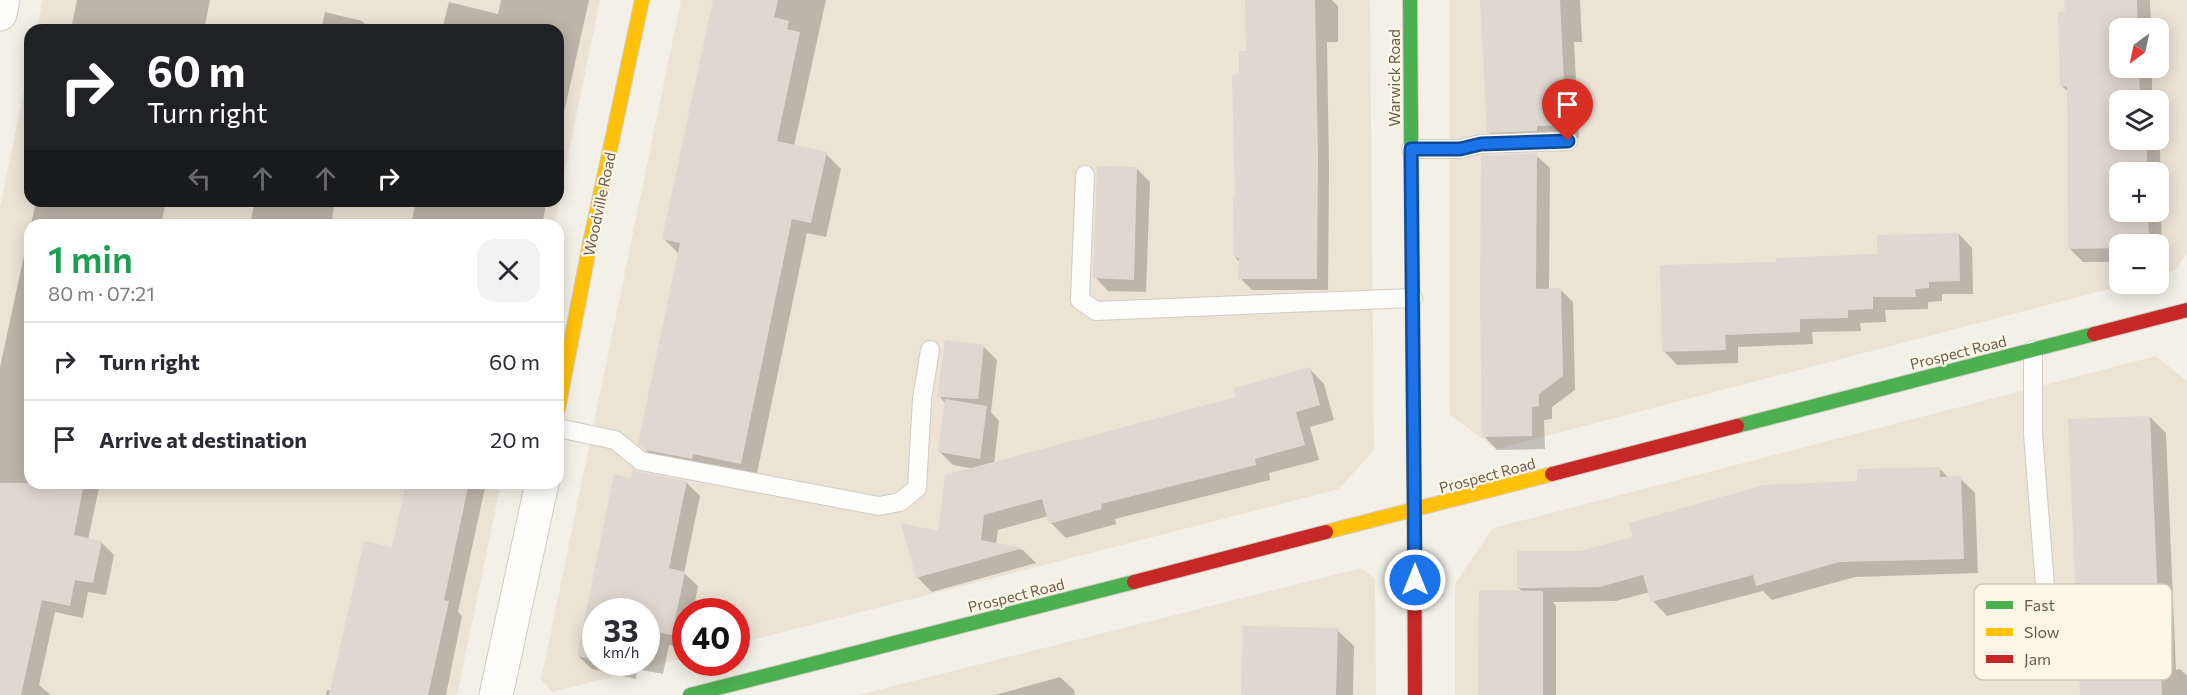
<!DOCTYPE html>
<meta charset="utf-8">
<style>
:root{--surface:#fff;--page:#f2f2f3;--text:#2b2b33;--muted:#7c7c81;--line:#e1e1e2}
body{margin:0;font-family:Commissioner,sans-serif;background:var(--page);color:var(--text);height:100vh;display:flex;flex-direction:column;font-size:22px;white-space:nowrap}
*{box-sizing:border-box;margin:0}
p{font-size:20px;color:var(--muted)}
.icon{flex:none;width:33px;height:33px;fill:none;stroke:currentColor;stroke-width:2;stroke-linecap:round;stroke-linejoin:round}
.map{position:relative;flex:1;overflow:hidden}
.sheet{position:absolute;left:24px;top:219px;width:540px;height:270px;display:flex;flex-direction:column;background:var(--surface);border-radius:18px;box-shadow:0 3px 15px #0003}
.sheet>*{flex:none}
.guide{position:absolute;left:24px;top:24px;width:540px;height:183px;border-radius:18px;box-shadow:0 3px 15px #0003;background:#202124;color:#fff;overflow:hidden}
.needle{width:39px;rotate:213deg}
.controls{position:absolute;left:2109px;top:18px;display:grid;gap:12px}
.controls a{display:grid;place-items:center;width:60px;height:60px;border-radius:12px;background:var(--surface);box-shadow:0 3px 15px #0003;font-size:30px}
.speed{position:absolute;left:582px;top:598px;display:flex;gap:12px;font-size:30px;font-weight:700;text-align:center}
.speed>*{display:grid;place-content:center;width:78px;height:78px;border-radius:50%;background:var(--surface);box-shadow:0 3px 15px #0003;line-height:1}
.speed small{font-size:15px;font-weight:400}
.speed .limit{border:9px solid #d22;background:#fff;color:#111}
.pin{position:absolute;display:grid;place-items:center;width:51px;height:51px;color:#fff;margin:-62px -26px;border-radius:50% 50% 50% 0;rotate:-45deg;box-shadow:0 0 6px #0007}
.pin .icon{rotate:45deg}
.me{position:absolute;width:66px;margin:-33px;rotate:0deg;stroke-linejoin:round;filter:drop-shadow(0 0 4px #0008)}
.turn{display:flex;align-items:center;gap:21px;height:126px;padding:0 24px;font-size:27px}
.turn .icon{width:78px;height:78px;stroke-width:2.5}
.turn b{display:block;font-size:42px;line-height:51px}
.lanes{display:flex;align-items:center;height:57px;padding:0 24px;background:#0003;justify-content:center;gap:30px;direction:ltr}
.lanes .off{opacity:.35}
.round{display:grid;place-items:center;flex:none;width:63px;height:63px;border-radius:18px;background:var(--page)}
.overview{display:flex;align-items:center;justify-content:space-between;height:102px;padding:0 24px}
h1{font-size:36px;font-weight:600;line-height:45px;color:#1e9e55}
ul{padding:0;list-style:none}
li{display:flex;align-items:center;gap:18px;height:78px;padding:0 24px;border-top:2px solid var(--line)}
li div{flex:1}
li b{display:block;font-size:22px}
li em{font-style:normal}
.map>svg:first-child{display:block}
.residential{fill:#ece3d5;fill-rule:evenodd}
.shadow{fill:#0003;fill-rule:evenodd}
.building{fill:#dfd8d0}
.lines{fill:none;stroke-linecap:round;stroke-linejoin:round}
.lane-casing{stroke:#d1cbc3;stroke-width:20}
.street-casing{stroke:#d1cbc3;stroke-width:35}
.fast-casing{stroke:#d3ccc3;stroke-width:16}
.slow-casing{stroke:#d3ccc3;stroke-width:16}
.jam-casing{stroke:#d3ccc3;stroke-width:16}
.lane{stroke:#fdfdfb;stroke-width:18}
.street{stroke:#fdfdfb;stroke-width:33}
.fast{stroke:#4caf50;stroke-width:14}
.slow{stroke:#ffc107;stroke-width:14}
.jam{stroke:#c62828;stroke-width:14}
.route-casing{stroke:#114b97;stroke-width:15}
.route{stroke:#1a73e8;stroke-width:10}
.labels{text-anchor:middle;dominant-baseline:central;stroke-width:4.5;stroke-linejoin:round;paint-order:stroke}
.street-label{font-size:15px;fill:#6d5a4b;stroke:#fcf6e6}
.key{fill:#fcf6e6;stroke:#d1c7b8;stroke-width:1.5}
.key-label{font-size:16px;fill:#6d5a4b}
</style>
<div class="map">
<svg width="2187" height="695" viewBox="0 0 2187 695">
<rect width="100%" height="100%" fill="#f3f0e7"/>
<!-- residential -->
<g class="residential">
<polygon points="43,0 600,0 554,225 30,225 30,483 501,483 457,695 0,695 0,207 30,61 30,201 558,201 558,30 36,30"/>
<path d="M681,0H1370L1374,450L1339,489L737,644L736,612H686L685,658L552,692L541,680ZM596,612H646V663H596Z"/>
<path d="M1450,0H2187V252L2176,270L2159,275L2158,244H2120V284H2128L1496,449L1450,415ZM2120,28H2158V68H2120ZM2120,100H2158V140H2120ZM2120,172H2158V212H2120Z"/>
<polygon points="2156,356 2187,381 2187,695 1455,695 1455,584 1493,528"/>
<polygon points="1361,568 1375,579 1376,695 858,695"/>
</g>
<!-- shadow -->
<g class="shadow">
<polygon points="77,0 210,0 204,30 71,30"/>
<polygon points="501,0 589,0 559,135 561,137 558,152 558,30 442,30 449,2 498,14"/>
<polygon points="714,0 826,0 794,146 826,154 841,169 826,237 807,233 756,478 655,459 640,444 679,254 664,239"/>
<polygon points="1246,0 1332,0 1338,6 1338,42 1327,42 1329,168 1328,290 1252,290 1240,278 1240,262 1235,257 1236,198 1240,76 1247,52"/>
<polygon points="1482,0 1580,0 1582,42 1574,42 1579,138 1501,145 1488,132"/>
<path d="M2066,0H2150L2151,28H2120V68H2152V100H2120V140H2153L2160,148L2162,264H2158V244H2120V265L2115,262H2083L2070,249L2068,92L2062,86ZM2120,172H2158V212H2120Z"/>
<polygon points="325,12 362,21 369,28 369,30 321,30"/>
<polygon points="1536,155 1550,168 1549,290 1560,289 1573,302 1575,390 1552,407 1552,419 1544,420 1545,449 1497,450 1484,436"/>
<polygon points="1136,168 1150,182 1146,292 1108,291 1095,277"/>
<polygon points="36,201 166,201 161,225 31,225"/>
<polygon points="255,201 283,206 284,201 335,201 331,225 239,225 240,221 250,224"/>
<polygon points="416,201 547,201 542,224 531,221 530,225 411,225"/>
<polygon points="30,228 30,483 100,483 88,540 101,542 114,555 106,595 88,592 83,618 55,612 39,685 51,695 0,695 0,367"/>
<polygon points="1959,234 1972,248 1973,294 1942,294 1942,301 1928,302 1928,309 1885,310 1886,322 1860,323 1861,331 1812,332 1813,344 1738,347 1738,363 1677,365 1664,351 1778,264 1879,256"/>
<polygon points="984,347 997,360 991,412 999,421 994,464 1238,398 1310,369 1324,384 1334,420 1310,427 1319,460 1269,473 1270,480 1115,519 1116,524 1066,538 1051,523 1048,516 998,530 996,544 1023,550 1036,563 932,592 917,577 940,533 976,469 953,465 940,452 946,404 939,396"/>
<polygon points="2150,417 2166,433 2176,670 2180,669 2187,676 2187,695 2081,695"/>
<polygon points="1939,468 1949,478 1960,478 1975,493 1978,573 1855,577 1772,600 1763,591 1667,616 1653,601 1650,592 1616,601 1553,602 1556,606 1556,695 1480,695 1523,592 1518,588 1580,553 1859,482"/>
<path d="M638,473L687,483L700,496L684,573L698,586L693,612H686L685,648L669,645L663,674L637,669L636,679L592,669L578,656L632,479ZM596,612H646V663H596Z"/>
<polygon points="402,483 486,483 458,612 462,616 446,695 326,695 327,690 332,691 393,549 406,489"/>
<polygon points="1337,630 1354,646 1353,695 1243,695"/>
<polygon points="1060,677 1074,690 1075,695 995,695"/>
</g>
<!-- building -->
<g class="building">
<polygon points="713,0 778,0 774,17 789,21 787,29 800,32 777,141 827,152 811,223 792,219 741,464 693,454 692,459 646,450 638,444 680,243 662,239"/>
<polygon points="1245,0 1315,0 1318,155 1317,279 1238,279 1239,258 1234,257 1233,197 1235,197 1232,75 1239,74 1239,51 1246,51"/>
<polygon points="1480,0 1560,0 1566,125 1537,126 1537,131 1487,133"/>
<polygon points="2064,0 2137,0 2138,28 2120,28 2120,68 2139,68 2140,100 2120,100 2120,140 2147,140 2147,172 2120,172 2120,212 2148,212 2149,244 2120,244 2120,248 2068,249 2067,86 2060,87 2058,12 2065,12"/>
<polygon points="1537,153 1536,289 1561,288 1563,376 1539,394 1539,406 1532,407 1532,436 1482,437 1480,304 1481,156"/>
<polygon points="1097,166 1137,167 1134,280 1093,278"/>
<polygon points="1959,233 1960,281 1929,282 1929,288 1915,289 1916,297 1873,297 1873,309 1848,310 1848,318 1800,319 1800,332 1725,335 1726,350 1662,352 1660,265 1776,262 1776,258 1877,254 1877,235"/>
<polygon points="945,340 984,345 978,399 937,397"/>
<polygon points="1310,367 1320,405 1296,412 1305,445 1255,459 1256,465 1101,504 1102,509 1049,524 1042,499 984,515 981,540 1023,548 916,578 901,523 938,531 945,475 1236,397 1234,388"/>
<polygon points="945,399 987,406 980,459 938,452"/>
<polygon points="2150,416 2162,695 2080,695 2068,419"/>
<polygon points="1940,467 1940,477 1961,476 1964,559 1839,562 1756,586 1753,575 1651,602 1643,575 1600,587 1517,588 1517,551 1580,551 1633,537 1629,523 1764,485 1857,481 1857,469"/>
<polygon points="633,469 639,472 687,481 669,568 685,572 672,635 656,632 650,662 646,661 646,612 596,612 596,660 577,656 614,474 631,478"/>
<polygon points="0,483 84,483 74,535 102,541 93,583 75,580 70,606 42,600 21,695 0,695"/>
<polygon points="406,483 469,483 444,600 449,601 428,695 329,695 364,541 392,547"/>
<polygon points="1479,590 1543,591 1543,695 1478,695"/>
<polygon points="1243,626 1338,628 1336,695 1241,695"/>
</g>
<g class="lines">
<!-- lane casing -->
<g class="lane-casing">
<g id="lane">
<polyline points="1411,149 1460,149 1481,144 1568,141"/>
<polyline points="1085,175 1080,300 1096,311 1413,298"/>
<polyline points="2033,350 2033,434 2050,649"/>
<polyline points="558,428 615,440 641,461 879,506 900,502 917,488 922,399 930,350"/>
</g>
</g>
<!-- street casing -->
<g class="street-casing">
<g id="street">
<polyline points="0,14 3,0"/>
<polyline points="496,695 542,483"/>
</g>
</g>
<!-- fast casing -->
<g class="fast-casing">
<g id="fast">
<polyline points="1410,0 1414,492"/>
<polyline points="1737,426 2094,334"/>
<polyline points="690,695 1134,582"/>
</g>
</g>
<!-- slow casing -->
<g class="slow-casing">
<g id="slow">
<polyline points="558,409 590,243 642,0"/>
<polyline points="1326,532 1552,474"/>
</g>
</g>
<!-- jam casing -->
<g class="jam-casing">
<g id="jam">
<polyline points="2094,334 2187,310"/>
<polyline points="1552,474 1737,426"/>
<polyline points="1414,492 1415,695"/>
<polyline points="1134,582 1326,532"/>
</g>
</g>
<!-- lane -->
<use href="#lane" class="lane"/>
<!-- street -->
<use href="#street" class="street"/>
<!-- fast -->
<use href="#fast" class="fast"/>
<!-- slow -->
<use href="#slow" class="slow"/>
<!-- jam -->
<use href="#jam" class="jam"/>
</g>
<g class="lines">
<!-- route casing -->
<g class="route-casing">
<polyline id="route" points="1415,580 1411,149 1460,149 1481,144 1568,141"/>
</g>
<!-- route -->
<use href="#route" class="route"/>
</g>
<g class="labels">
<!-- street labels -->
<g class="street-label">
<text transform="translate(1394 78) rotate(-90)">Warwick Road</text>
<text transform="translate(599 204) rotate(-78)">Woodville Road</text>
<text transform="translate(1958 352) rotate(-14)">Prospect Road</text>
<text transform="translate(1487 475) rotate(-15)">Prospect Road</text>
<text transform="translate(1016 595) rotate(-14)">Prospect Road</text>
</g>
</g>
<!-- legend -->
<rect x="1974" y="584" width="198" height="96" rx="9" class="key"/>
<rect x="1986" y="601" width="27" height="8" fill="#4caf50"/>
<rect x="1986" y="628" width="27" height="8" fill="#ffc107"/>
<rect x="1986" y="655" width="27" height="8" fill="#c62828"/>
<g class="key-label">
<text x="2024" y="611">Fast</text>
<text x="2024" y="638">Slow</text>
<text x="2024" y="665">Jam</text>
</g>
</svg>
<div class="controls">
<a><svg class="needle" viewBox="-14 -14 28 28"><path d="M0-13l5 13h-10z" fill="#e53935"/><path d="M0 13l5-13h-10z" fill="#7c7c81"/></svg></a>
<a><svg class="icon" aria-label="layers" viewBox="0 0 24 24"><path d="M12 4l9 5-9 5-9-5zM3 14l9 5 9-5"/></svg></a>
<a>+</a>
<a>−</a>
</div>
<div class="speed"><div>33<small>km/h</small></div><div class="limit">40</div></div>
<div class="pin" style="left:1568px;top:141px;background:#d93025"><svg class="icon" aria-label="arrive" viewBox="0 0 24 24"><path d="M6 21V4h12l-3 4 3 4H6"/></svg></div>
<svg class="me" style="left:1415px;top:580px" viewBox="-20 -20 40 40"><circle r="17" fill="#1a73e8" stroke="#fff" stroke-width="3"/><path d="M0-11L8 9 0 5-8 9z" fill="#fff"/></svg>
<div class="guide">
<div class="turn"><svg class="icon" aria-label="right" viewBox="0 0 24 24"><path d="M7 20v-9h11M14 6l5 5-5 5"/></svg><div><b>60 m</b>Turn right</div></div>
<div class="lanes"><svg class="icon off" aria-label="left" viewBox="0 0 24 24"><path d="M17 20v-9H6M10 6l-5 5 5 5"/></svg><svg class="icon off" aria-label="ahead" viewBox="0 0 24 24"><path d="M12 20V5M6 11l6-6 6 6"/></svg><svg class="icon off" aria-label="ahead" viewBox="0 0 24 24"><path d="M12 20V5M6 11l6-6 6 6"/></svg><svg class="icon" aria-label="right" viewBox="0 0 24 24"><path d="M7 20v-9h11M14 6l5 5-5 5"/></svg></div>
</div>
<section class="sheet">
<div class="overview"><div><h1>1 min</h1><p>80 m · 07:21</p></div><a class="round"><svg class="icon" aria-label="close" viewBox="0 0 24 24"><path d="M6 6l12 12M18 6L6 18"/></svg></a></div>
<ul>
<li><svg class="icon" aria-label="right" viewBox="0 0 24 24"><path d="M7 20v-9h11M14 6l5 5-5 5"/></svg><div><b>Turn right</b></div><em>60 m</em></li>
<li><svg class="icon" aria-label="arrive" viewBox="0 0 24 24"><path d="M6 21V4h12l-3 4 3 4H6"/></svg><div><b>Arrive at destination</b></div><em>20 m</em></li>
</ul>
</section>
</div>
